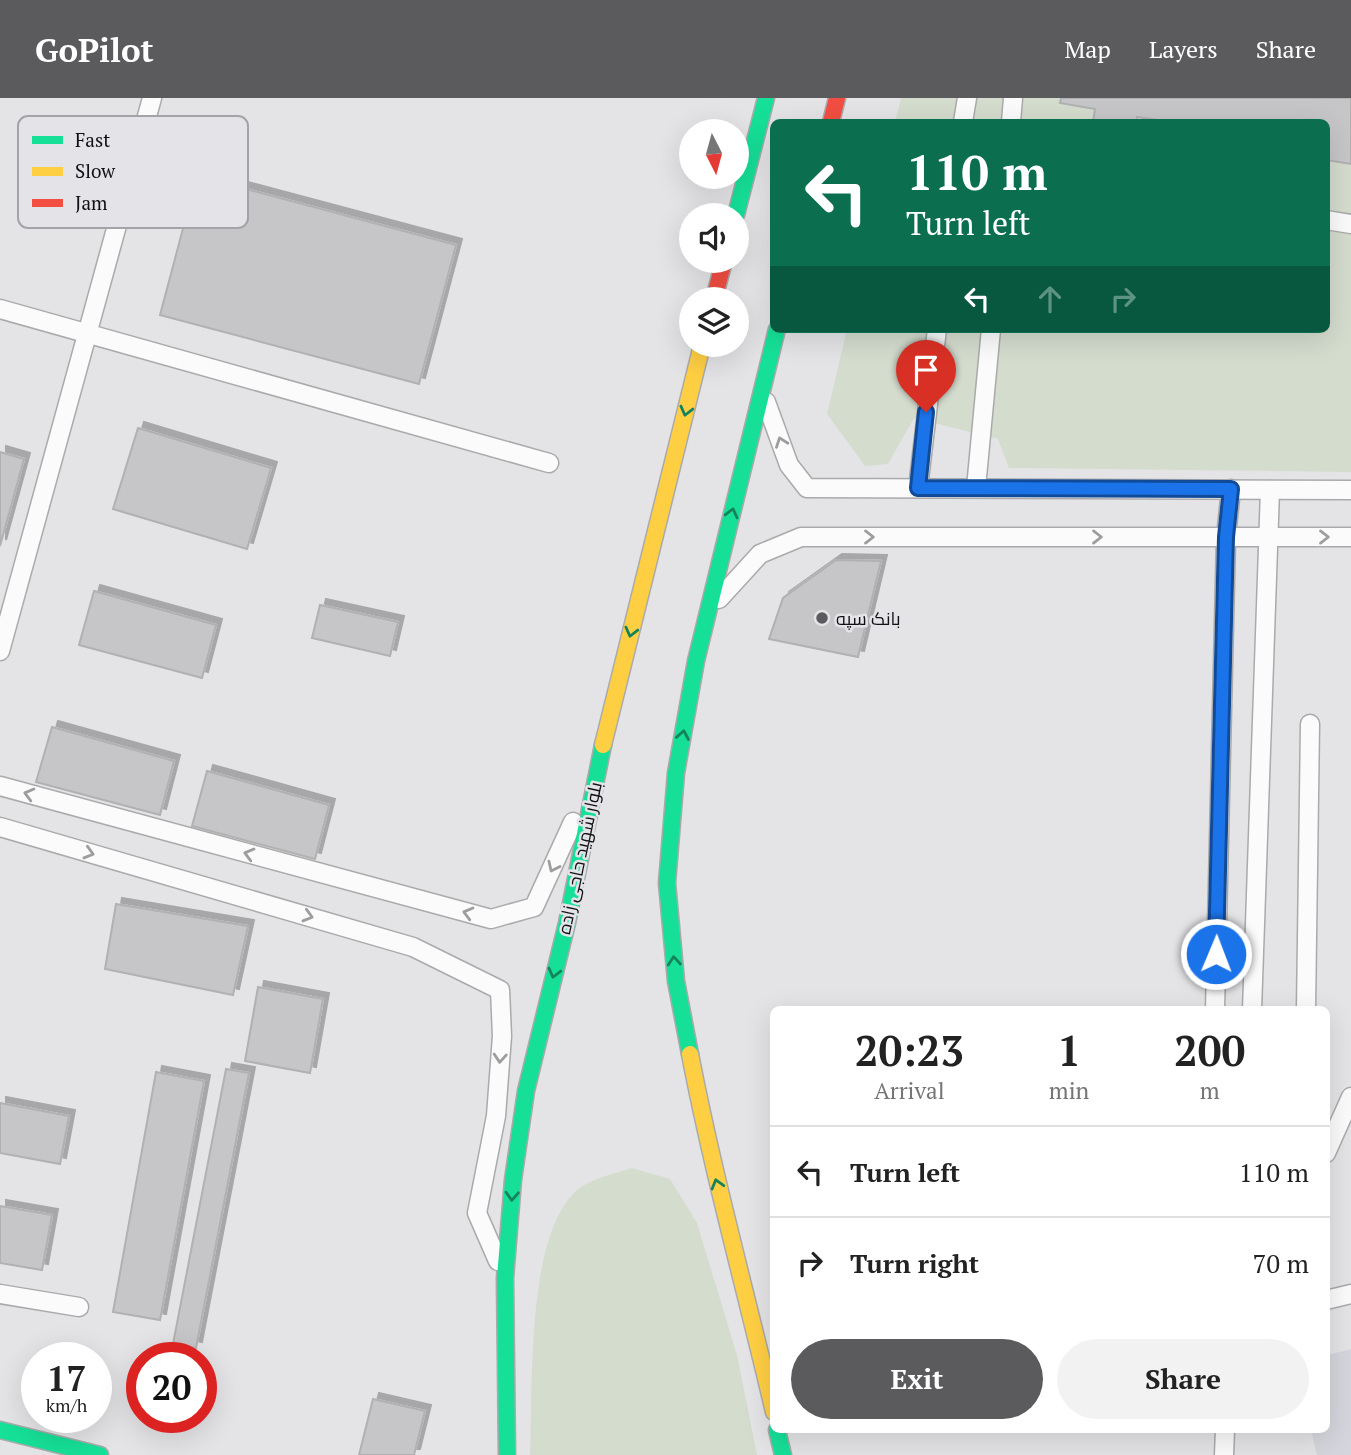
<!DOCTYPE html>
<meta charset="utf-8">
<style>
:root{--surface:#fff;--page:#f2f2f2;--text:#222;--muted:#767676;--line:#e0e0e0;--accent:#5b5b5d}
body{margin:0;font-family:"PT Serif",Cairo,serif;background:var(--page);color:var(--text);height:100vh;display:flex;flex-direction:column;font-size:26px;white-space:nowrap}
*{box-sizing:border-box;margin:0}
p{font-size:23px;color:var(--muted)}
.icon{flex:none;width:38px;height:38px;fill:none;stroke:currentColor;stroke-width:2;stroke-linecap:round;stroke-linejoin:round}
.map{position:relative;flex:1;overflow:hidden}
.panel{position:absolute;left:770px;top:908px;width:560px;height:427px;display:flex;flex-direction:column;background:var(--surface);border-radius:10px;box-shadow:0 7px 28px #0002}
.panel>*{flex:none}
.guide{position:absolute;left:770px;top:21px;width:560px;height:214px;border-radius:10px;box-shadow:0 7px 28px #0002;background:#0b6e4f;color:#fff;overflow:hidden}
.needle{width:46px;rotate:174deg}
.fabs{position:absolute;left:679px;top:21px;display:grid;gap:14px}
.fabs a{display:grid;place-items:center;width:70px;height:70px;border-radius:50%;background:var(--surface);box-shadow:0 7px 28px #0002;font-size:35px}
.speed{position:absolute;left:21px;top:1244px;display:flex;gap:14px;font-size:35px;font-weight:700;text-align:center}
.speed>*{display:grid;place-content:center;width:91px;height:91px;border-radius:50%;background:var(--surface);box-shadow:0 7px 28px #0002;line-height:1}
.speed small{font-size:18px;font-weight:400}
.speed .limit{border:10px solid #d22;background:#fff;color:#111}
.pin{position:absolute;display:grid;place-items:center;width:60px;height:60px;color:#fff;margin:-72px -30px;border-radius:50% 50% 50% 0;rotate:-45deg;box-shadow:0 0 7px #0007}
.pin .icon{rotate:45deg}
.me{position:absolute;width:77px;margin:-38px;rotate:1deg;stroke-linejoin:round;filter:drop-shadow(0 0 5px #0008)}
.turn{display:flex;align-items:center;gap:24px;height:147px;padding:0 21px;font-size:32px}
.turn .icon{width:91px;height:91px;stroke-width:2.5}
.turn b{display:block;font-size:49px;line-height:60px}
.lanes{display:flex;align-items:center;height:66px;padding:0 21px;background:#0003;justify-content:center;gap:35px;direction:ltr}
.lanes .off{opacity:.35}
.eta{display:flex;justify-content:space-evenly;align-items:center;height:119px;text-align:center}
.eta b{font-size:42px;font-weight:700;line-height:49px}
.action{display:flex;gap:14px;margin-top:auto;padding:14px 21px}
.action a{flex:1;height:80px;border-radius:42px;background:var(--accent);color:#fff;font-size:28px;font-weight:700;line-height:80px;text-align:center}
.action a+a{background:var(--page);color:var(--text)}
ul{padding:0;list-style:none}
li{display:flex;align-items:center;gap:21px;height:91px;padding:0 21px;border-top:2px solid var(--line)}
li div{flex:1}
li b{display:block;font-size:26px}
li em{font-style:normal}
header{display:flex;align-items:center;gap:42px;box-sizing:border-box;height:98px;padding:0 35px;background:var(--accent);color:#fff}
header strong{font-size:33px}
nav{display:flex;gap:38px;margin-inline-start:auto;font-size:24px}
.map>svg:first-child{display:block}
.built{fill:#d5d5dd}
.green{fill:#d4dcce}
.building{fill:#c6c6c8;stroke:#b1b1b2;stroke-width:2;filter:url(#shadow)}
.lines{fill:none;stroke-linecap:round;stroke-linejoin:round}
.lane-casing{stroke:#aaaaac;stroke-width:21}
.fast-casing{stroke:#aaaaac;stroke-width:19}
.slow-casing{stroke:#aaaaac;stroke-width:19}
.jam-casing{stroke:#aaaaac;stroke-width:19}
.lane{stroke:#fbfbfb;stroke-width:18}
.fast{stroke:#16e098;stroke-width:16}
.slow{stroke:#ffcf43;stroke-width:16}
.jam{stroke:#f24e42;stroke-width:16}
.oneway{stroke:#14835c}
.oneway2{stroke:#9d9d9e}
.route-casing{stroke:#114b97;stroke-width:18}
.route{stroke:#1a73e8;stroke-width:12}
.poi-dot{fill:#5b5b5d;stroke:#e3e3e8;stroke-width:2.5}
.labels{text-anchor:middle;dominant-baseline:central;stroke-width:5;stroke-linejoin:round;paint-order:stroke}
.poi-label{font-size:18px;fill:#111113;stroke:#e3e3e8;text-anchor:start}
.street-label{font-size:18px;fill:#111113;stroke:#e3e3e8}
.key{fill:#e3e3e8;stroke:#a4a4a8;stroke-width:2}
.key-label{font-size:19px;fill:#111113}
</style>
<header>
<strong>GoPilot</strong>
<nav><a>Map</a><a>Layers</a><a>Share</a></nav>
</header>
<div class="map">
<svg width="1351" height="1357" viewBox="0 0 1351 1357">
<defs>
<filter id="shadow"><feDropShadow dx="6" dy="-6" stdDeviation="0" flood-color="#0004"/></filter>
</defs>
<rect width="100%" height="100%" fill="#e4e4e7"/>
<!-- built -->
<polygon class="built" points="1351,1251 1351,1357 1317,1357 1311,1332 1326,1332 1327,1257"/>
<!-- green -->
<g class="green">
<polygon points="901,0 1351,0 1351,374 1009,370 998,341 914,320 888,366 865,368 827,316 847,231 1326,231 1326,24 895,24"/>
<path d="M632,1070L670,1081L697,1125L737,1257L757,1357H530C533,1289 526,1146 573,1096C587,1081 613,1076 632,1070Z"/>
</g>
<!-- building -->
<g class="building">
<polygon points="1061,0 1351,0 1351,66 1326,62 1326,24 1171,24 1137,19 1137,24 1093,24 1095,11 1060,5"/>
<polygon points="197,78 456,147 419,286 160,217"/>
<polygon points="138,330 271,370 247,451 113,411"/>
<polygon points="0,354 24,361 0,448"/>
<polygon points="836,462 881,463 858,559 769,541 783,500"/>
<polygon points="94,493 216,527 202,580 79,547"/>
<polygon points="320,507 398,524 390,558 312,540"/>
<polygon points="52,629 174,663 160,717 36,684"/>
<polygon points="207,673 329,707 315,761 192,728"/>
<polygon points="116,806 248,828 233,897 105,871"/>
<polygon points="258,889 323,901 310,975 245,963"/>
<polygon points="226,971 249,975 196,1250 173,1246"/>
<polygon points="156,974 204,983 160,1222 113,1214"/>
<polygon points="0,1005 69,1018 60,1066 0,1055"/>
<polygon points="0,1108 52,1117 42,1172 0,1165"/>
<polygon points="373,1301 425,1313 414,1357 359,1357"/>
</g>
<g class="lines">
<!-- lane casing -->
<g class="lane-casing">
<g id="lane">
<polyline points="963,24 967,0"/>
<polyline points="1011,24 1013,0"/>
<polyline points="1326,122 1351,126"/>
<polyline points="0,211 549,365"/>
<polyline points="766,304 789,367 807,390 1351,392"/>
<polyline points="918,390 937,231"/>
<polyline points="976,390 991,231"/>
<polyline points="719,501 760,456 801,439 1351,439"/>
<polyline points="0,553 152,0"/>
<polyline points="0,688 491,821 534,809 573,724"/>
<polyline points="0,729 413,849 500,892 502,938 496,1018 477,1115 498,1163"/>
<polyline points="1215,912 1226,439 1231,391"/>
<polyline points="1252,912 1270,392"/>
<polyline points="1306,912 1310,626"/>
<polyline points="1326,1055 1351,999"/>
<polyline points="0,1196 79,1209"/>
<polyline points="1326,1202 1351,1196"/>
<polyline points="1224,1357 1225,1332"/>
</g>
</g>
<!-- fast casing -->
<g class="fast-casing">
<g id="fast">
<polyline points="736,117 766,0"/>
<polyline points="690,956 676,883 667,785 676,675 696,563 777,231"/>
<polyline points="0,1332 100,1357"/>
<polyline points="777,1332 783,1357"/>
<polyline points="507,1357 505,1180 513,1082 526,993 567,825 603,647"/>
</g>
</g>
<!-- slow casing -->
<g class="slow-casing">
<g id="slow">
<polyline points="603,647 702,247"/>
<path d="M690,956C713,1076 746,1194 774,1314"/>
</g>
</g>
<!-- jam casing -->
<g class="jam-casing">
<g id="jam">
<polyline points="831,24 837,0"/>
<polyline points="714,201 724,163"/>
</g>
</g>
<!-- lane -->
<use href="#lane" class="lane"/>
<!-- fast -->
<use href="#fast" class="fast"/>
<!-- slow -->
<use href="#slow" class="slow"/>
<!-- jam -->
<use href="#jam" class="jam"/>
</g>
<!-- one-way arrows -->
<defs><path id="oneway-chevron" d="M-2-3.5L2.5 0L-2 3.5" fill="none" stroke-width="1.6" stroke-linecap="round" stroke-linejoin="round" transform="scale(1.75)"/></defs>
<g class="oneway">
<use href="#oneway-chevron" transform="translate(686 313) rotate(104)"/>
<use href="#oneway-chevron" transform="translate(732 415) rotate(-76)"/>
<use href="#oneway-chevron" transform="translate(631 534) rotate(104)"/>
<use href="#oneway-chevron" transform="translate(683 637) rotate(-80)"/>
<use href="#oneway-chevron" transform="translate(674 863) rotate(-95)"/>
<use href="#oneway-chevron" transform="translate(554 875) rotate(104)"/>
<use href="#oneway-chevron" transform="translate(717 1086) rotate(-106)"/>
<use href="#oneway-chevron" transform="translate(512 1098) rotate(93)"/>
</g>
<g class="oneway2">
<use href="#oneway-chevron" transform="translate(781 344) rotate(-110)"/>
<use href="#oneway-chevron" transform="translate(869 439)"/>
<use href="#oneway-chevron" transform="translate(1097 439)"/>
<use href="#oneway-chevron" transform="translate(1324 439)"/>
<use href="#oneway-chevron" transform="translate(29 696) rotate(-165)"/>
<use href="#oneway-chevron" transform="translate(89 755) rotate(16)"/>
<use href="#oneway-chevron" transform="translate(249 756) rotate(-165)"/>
<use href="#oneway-chevron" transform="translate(553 769) rotate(115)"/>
<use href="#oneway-chevron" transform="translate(468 815) rotate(-165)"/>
<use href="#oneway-chevron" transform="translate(308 818) rotate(16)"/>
<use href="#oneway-chevron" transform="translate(500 960) rotate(94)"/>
</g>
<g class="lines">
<!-- route casing -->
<g class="route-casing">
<polyline id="route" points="926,314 918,390 1231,391 1226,439 1216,856"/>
</g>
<!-- route -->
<use href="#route" class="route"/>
</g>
<!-- markers -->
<circle class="poi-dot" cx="822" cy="520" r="7"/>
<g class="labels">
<!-- poi labels -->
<g class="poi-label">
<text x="836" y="520">بانک سپه</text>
</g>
<!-- street labels -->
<g class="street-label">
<text transform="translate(579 760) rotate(-78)">بلوار شهید حاجی زاده</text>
</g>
</g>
<!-- legend -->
<rect x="18" y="18" width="230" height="112" rx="10" class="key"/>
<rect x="32" y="38" width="31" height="8" fill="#16e098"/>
<rect x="32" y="69" width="31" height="9" fill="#ffcf43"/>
<rect x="32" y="101" width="31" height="8" fill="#f24e42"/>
<g class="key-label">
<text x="75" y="49">Fast</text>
<text x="75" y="80">Slow</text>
<text x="75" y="112">Jam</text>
</g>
</svg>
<div class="fabs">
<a><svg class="needle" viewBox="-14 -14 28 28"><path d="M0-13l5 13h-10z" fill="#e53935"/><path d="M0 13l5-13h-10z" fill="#767676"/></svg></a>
<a><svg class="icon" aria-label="sound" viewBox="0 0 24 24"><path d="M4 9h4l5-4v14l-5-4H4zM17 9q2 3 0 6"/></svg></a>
<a><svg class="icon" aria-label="layers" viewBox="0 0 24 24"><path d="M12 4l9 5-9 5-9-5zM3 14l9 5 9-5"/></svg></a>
</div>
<div class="speed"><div>17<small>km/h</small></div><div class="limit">20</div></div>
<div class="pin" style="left:926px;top:314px;background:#d93025"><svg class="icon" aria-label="arrive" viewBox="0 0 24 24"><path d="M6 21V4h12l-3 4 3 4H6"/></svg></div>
<svg class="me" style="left:1216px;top:856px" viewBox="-20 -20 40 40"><circle r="17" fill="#1a73e8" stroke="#fff" stroke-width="3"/><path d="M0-11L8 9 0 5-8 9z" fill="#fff"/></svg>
<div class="guide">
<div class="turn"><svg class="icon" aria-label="left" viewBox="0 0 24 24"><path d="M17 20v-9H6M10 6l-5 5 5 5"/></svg><div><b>110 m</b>Turn left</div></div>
<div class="lanes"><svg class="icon" aria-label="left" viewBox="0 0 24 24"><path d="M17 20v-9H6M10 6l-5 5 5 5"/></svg><svg class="icon off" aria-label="ahead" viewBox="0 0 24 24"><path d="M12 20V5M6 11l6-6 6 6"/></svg><svg class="icon off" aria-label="right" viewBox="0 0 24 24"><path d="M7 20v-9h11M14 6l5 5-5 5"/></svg></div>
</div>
<section class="panel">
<div class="eta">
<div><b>20:23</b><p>Arrival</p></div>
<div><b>1</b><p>min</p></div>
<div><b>200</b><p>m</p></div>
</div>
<ul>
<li><svg class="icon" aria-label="left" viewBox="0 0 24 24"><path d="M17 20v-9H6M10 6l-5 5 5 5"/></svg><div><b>Turn left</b></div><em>110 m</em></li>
<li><svg class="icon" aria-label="right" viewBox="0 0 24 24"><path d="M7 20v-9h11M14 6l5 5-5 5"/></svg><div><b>Turn right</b></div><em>70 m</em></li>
</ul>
<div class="action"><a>Exit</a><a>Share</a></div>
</section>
</div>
